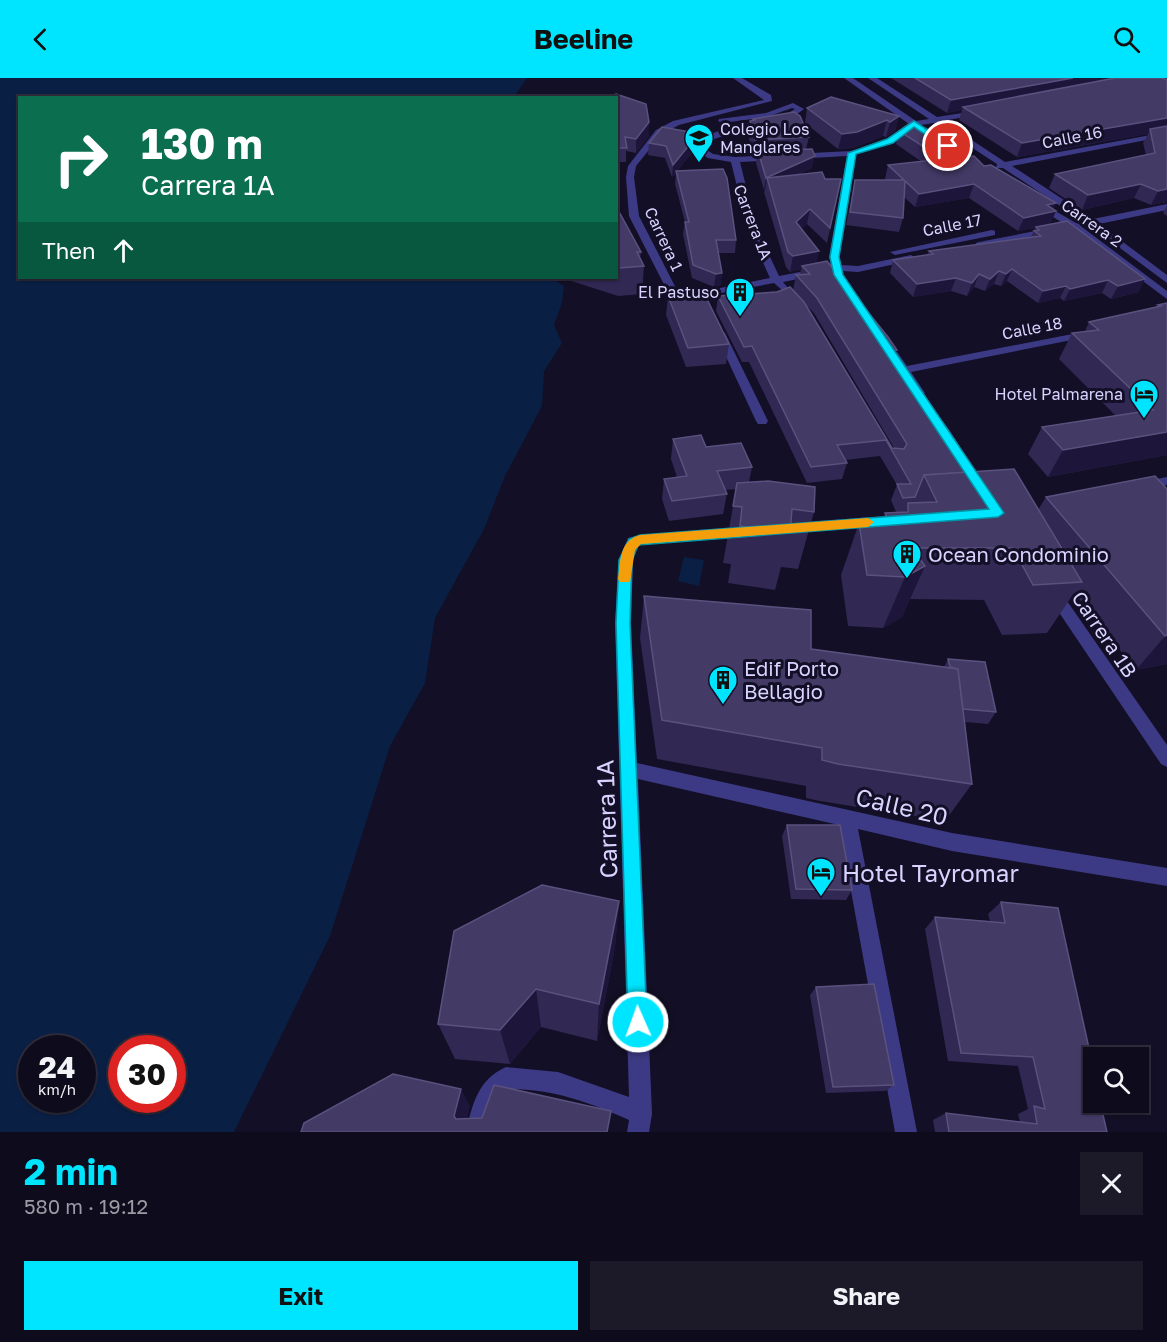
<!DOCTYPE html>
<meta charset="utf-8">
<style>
:root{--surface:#0e0b1c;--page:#1c1929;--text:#f1f3f6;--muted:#9b9ba3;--line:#2e2b3b;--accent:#00e5ff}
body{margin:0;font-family:"Golos Text",sans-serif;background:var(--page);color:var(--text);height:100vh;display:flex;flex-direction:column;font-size:22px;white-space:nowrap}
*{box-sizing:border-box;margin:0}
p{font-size:20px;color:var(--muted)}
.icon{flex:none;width:33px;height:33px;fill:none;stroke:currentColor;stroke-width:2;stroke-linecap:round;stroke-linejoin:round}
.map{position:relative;height:1054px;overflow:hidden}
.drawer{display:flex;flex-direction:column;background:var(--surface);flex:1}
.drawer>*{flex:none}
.banner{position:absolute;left:18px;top:18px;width:600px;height:183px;border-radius:0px;box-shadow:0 2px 4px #0004,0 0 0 2px var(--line);background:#0b6e4f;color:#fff;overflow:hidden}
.controls{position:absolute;left:1083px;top:969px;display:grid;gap:12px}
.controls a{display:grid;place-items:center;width:66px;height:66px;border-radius:0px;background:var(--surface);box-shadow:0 2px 4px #0004,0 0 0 2px var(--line);font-size:30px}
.speed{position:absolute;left:18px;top:957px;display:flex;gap:12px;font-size:30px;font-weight:700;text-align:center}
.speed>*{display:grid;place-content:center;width:78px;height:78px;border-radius:50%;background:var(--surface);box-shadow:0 2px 4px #0004,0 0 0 2px var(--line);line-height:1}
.speed small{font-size:15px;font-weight:400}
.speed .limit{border:9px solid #d22;background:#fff;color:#111}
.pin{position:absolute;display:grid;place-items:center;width:51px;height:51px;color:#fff;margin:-26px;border:3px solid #fff;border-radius:50%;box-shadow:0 2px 6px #0007}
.me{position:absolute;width:66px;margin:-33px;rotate:358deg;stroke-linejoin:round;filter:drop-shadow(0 0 4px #0008)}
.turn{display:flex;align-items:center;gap:21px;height:126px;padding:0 24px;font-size:27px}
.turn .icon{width:78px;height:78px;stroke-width:2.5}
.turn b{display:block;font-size:42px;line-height:51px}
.then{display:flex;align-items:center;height:57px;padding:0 24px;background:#0003;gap:12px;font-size:22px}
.round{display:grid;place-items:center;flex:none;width:63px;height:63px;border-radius:0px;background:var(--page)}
.summary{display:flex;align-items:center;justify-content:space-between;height:102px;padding:0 24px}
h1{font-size:36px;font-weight:700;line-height:45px;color:var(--accent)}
.cta{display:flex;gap:12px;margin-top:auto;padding:12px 24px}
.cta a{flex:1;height:69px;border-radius:0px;background:var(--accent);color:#111;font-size:24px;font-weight:700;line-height:69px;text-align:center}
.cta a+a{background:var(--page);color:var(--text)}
header{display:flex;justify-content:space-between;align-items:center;height:78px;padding:0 24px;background:var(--accent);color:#111;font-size:27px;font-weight:700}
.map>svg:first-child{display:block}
.water{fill:#0a1f44;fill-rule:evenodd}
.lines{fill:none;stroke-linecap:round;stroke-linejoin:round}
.minor{fill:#3d3a85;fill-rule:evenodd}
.wall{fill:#312854;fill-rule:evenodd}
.shaded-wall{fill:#1d163a}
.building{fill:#433a66;stroke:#5a527e;stroke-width:1.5}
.route{fill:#00e5ff;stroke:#0095a6;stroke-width:1.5}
.slow{fill:#f59e0b}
.labels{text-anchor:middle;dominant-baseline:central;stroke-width:6;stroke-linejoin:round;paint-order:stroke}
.far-poi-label{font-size:16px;fill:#d9d4ff;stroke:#130f26;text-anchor:end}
.far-street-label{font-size:16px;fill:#d9d4ff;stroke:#130f26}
.poi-label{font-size:20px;fill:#d9d4ff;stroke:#130f26;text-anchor:start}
.street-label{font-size:20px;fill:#d9d4ff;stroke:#130f26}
.near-street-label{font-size:24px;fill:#d9d4ff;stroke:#130f26}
.near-poi-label{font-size:24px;fill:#d9d4ff;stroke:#130f26;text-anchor:start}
</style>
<header><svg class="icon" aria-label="back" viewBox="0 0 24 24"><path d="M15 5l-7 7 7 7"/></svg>Beeline<svg class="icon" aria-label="search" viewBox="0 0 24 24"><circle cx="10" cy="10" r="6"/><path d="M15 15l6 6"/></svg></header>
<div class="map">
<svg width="1167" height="1054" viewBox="0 0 1167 1054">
<rect width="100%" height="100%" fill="#130f26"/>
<!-- water -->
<g class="water">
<path d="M0,0H527L513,20H20V200H551L564,208L562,225L554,247L562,265L544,293L542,328L505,398L484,451L435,540L425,605L390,668L330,858L234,1054H0ZM32,970H82V1022H32ZM172,970V1022H122V970Z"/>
<polygon points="684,479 704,482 699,508 678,503"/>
</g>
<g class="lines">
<!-- minor -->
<g class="minor">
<path d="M733,0H742L771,17L772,23L679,47L662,56L636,88L634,99L639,138L680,218L770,200L747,149L731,84L708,80L697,73L699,61L721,52L787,36L795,31L792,30L767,39L722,45L718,43L719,41L766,35L793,25L804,31C788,46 731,54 706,64L704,70L713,76L735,79L851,73L887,61L909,46L844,0H853L916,43L929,41L868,0H877L937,39L981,32V36L943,43L1005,84L1167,54V58L1012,88L1093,141L1167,126V132L1099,146L1167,197V205L1089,147L1082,149L1167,213V221L1073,151L976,169V165L979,164L1066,147L1035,128L1033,126L1038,123L1076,145L1083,143L1003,90H996L997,86L934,45L921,47L923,52L914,50L893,65L856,76L839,179L841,187L858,188L911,177L916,180L914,182L858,194L843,193L844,199L839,202L835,201L833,194L783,204L788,210L783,213L774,205L673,224L629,138L626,99L628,88L656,52L673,43L764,22ZM847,78L829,179L831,188L779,198L756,149L740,84Z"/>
<polygon points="992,152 995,153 995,157 895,177 890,174"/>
<polygon points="720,252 725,255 768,343 766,346 758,346 756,343 715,255"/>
<polygon points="1088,253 1093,256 1092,258 911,294 925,315 919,319 915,318 878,263 884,260 888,261 907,288"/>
<polygon points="1167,399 1167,407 1141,412 1134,408 1136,405"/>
<polygon points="901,437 908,442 901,447 790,455 783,450 790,445"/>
<path d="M748,448L753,450L755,453L753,456L639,467L633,482L631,545L637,685L952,755L1167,790V808L952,773L858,751L917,1054H895L839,747L638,701L652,1036L649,1054H627L629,1042C591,1025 553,1011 511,1011L495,1027L488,1054H466C472,1027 478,1001 506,989L558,994L629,1019L615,545L619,482L628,460L640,457Z"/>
<polygon points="1053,508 1058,510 1167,667 1167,689 1161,686 1048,518 1046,514"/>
</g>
</g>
<!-- wall -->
<g class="wall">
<polygon points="891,0 1167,0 1167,124 1151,127 1134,120 1082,132 1049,110 1055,96 1146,77 1143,65 1148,56 1017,79 959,42 962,32 947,35"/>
<polygon points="616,20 649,44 649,58 636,75 626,73 626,84 616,84"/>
<polygon points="807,30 899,38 895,53 886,59 883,58 853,70 838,71 805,45"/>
<path d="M753,41L809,59L806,71L812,90L799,96L825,101H841L827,165L807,146L801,151L817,185L897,272L894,280L975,394L1038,432L1046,419L1155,398L1167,586L1136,592L1074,515L1047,555L1002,557L984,522L910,521L902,539L883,550L848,548L841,497L859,445L882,444L885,435L896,434L891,422L897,407L880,378L845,382L847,385L842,401L807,405L749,284H742L716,233L718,218L793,212L796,197L800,196L801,191L790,194L786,189L764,114L765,112H764L756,85L758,76H753L748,57L750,43H753ZM805,226L814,235L894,370H892Z"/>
<polygon points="899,53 968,79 1053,131 1056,133 1050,146 1139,214 1111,221 1102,215 1064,223 1060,220 1038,225 1007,203 1001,208 994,206 985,213 974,209 967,218 951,213 913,219 890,195 893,182 927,177 929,173 1031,159 1035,150 1018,153 969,120 915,129 904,119 903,140 899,154 846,147 855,102 886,102 885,101 888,87 922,84 896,66"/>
<polygon points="696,55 694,72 677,93 736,162 735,175 718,175 722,195 720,208 714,209 692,200 683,156 685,144 675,106 676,95 672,99 665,80 648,77 649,65"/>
<polygon points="616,128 641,174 640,180 644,188 642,216 618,218 562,200 616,200"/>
<polygon points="1167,128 1167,138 1163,135"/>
<polygon points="668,218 729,266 726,286 686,289 666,237"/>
<polygon points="1167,225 1167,377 1048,399 1028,376 1042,349 1116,338 1059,281 1072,255 1085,253 1089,244 1157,229 1158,227"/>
<polygon points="673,361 706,369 752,389 749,404 814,434 798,491 781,489 775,512 728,505 731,486 723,485 736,411 725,412 727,416 723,436 669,443 662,421 664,401 677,399 671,381"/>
<polygon points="644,518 811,571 944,589 948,581 996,634 988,646 965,644 972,706 945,743 820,723 806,720 806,708 657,681 640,560"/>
<polygon points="787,747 852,812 846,822 791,821 782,758"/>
<polygon points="619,823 615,869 597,963 541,949 510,986 455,981 438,946"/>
<polygon points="1001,824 1107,1054 935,1054 933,1042 946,1035 1020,1044 1018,1036 1028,1031 1018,988 948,983 925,851 935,839 990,843 988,836"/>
<polygon points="816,909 894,1007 885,1013 826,1015 810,917"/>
</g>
<!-- shaded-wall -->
<g class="shaded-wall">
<polygon points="1073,0 1132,0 963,29 962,32 947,35 951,22"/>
<polygon points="899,38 895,53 886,59 890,44"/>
<polygon points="1167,40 1167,53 1150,51 1148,56 1017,79 1022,65"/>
<polygon points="887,42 883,58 853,70 838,71 842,56"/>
<polygon points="649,44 649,58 636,75 636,61"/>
<polygon points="696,55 694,72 672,99 673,87"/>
<polygon points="815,78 812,90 769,109 767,100 765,112 764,112 766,100"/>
<rect x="616" y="91" width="2" height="14"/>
<polygon points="974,106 969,120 915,129 919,116"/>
<polygon points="1141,106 1134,120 1082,132 1088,117"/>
<polygon points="1167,111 1167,124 1151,127 1158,113"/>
<polygon points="1056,125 1052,134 1056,133 1050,147 1018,153 1024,140 1047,127"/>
<polygon points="810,131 807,146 793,159 796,144"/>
<polygon points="819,173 816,189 802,188 801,191 790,194 793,178"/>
<polygon points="1012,191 1007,203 1001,208 1006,196"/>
<polygon points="999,193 994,206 985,213 990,201"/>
<polygon points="722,195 720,208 714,209 716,196"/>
<polygon points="979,196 974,209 967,218 972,205"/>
<polygon points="956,200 951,213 913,219 917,206"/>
<polygon points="1145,201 1139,214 1111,221 1118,208"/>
<polygon points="1108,202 1102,215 1064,223 1070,211"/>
<polygon points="1066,208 1060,220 1038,225 1043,213"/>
<polygon points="897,272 892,288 890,274"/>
<polygon points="1167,354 1167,377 1048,399 1063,372"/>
<polygon points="925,488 902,539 883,550 905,499"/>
<polygon points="1167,557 1167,586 1136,592 1165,558"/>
<polygon points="619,823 615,869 597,963 599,926"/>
<polygon points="536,911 541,949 510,986 500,952"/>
<polygon points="461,1011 470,1028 464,1053 454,1038"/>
</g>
<!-- building -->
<g class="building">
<polygon points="915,0 1073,0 951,22"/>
<polygon points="1115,0 1162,0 1167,2 1167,40 1022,65 963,29"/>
<polygon points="616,16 646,26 649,44 636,61 625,59 627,70 616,70 616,20 608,20"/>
<polygon points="831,19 899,38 890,44 887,42 857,54 842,56 807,30"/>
<polygon points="794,34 800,38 809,59 755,62 750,43 755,42 753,41"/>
<polygon points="910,45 930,52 936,51 968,79 974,78 984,88 991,87 1056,125 1047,127 1056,133 1024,140 974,106 919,116 905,103 903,140 850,134 855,102 904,102 888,87 943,81 899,53"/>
<polygon points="1167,48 1167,111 1158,113 1141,106 1088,117 1055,96 1155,75 1150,51"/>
<polygon points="662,49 696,55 695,60 673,87 666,68 649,65"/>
<polygon points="812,71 815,78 766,100 758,73"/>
<polygon points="723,91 727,100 736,162 716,162 722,195 716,196 693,187 685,144 689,144 676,93"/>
<polygon points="822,94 825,101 841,101 830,150 810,131 796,144 819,173 793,178 788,174 767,100"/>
<polygon points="616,128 641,174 637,174 644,188 619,190 616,190"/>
<polygon points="1067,143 1145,201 1118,208 1108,202 1070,211 1066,208 1043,213 1012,191 1006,196 999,193 990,201 979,196 972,205 956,200 917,206 893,182 933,176 929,173 1041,158 1034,153 1039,152 1036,149"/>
<polygon points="827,183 888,259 897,272 890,274 949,353 975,394 924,397 915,419 903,420 897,406 911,406 886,362 837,367 847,385 811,389 752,268 744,269 718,218 777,214 790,209 804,224 892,370 904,371 907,366 817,220 796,197 810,196 802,188"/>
<polygon points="704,215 729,266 688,270 668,218"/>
<polygon points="1167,225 1167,354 1063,372 1042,349 1153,332 1072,255 1099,252 1089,244 1161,228 1158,227"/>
<polygon points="701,357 706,369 741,365 752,389 717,393 727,416 672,423 664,401 687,398 673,361"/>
<polygon points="1014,391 1082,504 1033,507 1013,470 912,470 925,488 905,499 867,497 859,445 889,443 885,435 908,434 908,425 937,424 924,397"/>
<polygon points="1155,398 1167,411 1167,557 1165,558 1046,419"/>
<polygon points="768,403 815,409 814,434 792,431 790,455 740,448 742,429 733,428 737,405"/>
<polygon points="644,518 811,532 811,571 958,591 972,706 838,686 822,682 822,670 662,642"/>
<polygon points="948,581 985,584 996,634 963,631 958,591 950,589"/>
<polygon points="787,747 840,747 852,812 796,811"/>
<polygon points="542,807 619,823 599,926 536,911 500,952 438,946 454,853"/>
<polygon points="1001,824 1058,830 1094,993 1094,1024 1100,1024 1107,1054 949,1054 946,1035 1037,1046 1034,1028 1045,1031 1033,979 961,975 935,839 1005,845"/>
<polygon points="874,906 894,1007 833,1009 816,909"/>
<polygon points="393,996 461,1011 454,1038 456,1041 482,1040 494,1007 611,1033 607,1054 301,1054 304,1045"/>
</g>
<!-- route -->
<polygon class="route" points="914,43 952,68 945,70 914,49 893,65 856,76 839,179 843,197 1004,435 998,439 638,467 632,482 630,545 647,944 644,950 638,953 631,950 628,944 616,545 619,482 629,461 640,457 989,431 834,197 830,179 848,75 887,61"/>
<!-- slow -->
<path class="slow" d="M868,440L874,444L868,449L641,466L635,472L630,504H620L618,501C621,482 619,463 640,457Z"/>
<!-- icons -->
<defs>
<g id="school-pin" transform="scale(1.5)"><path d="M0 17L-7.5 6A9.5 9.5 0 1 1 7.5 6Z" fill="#00e5ff" stroke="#130f26"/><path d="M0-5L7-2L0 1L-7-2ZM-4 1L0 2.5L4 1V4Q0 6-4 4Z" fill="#111"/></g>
<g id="building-pin" transform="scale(1.5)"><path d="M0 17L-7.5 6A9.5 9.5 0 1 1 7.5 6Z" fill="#00e5ff" stroke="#130f26"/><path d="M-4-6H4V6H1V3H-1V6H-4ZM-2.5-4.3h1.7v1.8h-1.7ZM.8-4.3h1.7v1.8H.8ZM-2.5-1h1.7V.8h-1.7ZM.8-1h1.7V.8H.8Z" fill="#111"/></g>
<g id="hotel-pin" transform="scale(1.5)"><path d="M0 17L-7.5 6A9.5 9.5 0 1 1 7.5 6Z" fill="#00e5ff" stroke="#130f26"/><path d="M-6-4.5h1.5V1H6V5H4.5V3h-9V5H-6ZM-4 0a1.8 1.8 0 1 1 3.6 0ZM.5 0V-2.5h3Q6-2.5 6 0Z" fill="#111"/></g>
</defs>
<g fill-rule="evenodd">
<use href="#school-pin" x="699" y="60"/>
<use href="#building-pin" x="740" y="214"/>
<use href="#hotel-pin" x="1144" y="316"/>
<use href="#building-pin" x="907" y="476"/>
<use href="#building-pin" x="723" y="602"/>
<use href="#hotel-pin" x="821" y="794"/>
</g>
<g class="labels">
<!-- far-poi labels -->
<g class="far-poi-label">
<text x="720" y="51" text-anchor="start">Colegio Los<tspan x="720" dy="18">Manglares</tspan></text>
<text x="719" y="214">El Pastuso</text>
<text x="1123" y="316">Hotel Palmarena</text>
</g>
<!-- far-street labels -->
<g class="far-street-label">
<text transform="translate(1072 59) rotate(-11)">Calle 16</text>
<text transform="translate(753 144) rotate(69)">Carrera 1A</text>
<text transform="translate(1092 145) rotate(35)">Carrera 2</text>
<text transform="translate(952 147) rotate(-11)">Calle 17</text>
<text transform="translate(664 161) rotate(65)">Carrera 1</text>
<text transform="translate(1032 250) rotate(-11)">Calle 18</text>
</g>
<!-- poi labels -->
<g class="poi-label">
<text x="928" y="476">Ocean Condominio</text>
<text x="744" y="590">Edif Porto<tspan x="744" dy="23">Bellagio</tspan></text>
</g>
<!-- street labels -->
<g class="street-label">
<text transform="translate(1105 556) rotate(56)">Carrera 1B</text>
</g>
<!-- near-street labels -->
<g class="near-street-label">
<text transform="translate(902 728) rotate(13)">Calle 20</text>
<text transform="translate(606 741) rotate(-92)">Carrera 1A</text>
</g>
<!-- near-poi labels -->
<g class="near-poi-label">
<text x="842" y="794">Hotel Tayromar</text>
</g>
</g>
</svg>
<div class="controls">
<a><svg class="icon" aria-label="search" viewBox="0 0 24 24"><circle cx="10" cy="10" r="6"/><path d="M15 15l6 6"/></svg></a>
</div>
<div class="speed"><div>24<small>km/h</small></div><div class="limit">30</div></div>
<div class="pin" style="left:948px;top:68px;background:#d93025"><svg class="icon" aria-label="arrive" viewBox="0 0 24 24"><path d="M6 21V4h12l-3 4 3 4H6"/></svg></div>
<svg class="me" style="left:638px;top:944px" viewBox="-20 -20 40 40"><circle r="17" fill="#00e5ff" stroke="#fff" stroke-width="3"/><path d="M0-11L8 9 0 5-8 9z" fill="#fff"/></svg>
<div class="banner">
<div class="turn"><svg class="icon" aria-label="right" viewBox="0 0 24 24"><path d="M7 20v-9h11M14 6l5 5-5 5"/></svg><div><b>130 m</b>Carrera 1A</div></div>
<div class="then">Then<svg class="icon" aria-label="ahead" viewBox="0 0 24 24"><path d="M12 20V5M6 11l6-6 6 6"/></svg></div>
</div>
</div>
<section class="drawer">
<div class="summary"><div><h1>2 min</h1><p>580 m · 19:12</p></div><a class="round"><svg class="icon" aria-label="close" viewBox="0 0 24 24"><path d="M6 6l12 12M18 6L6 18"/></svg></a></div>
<div class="cta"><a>Exit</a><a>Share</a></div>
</section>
